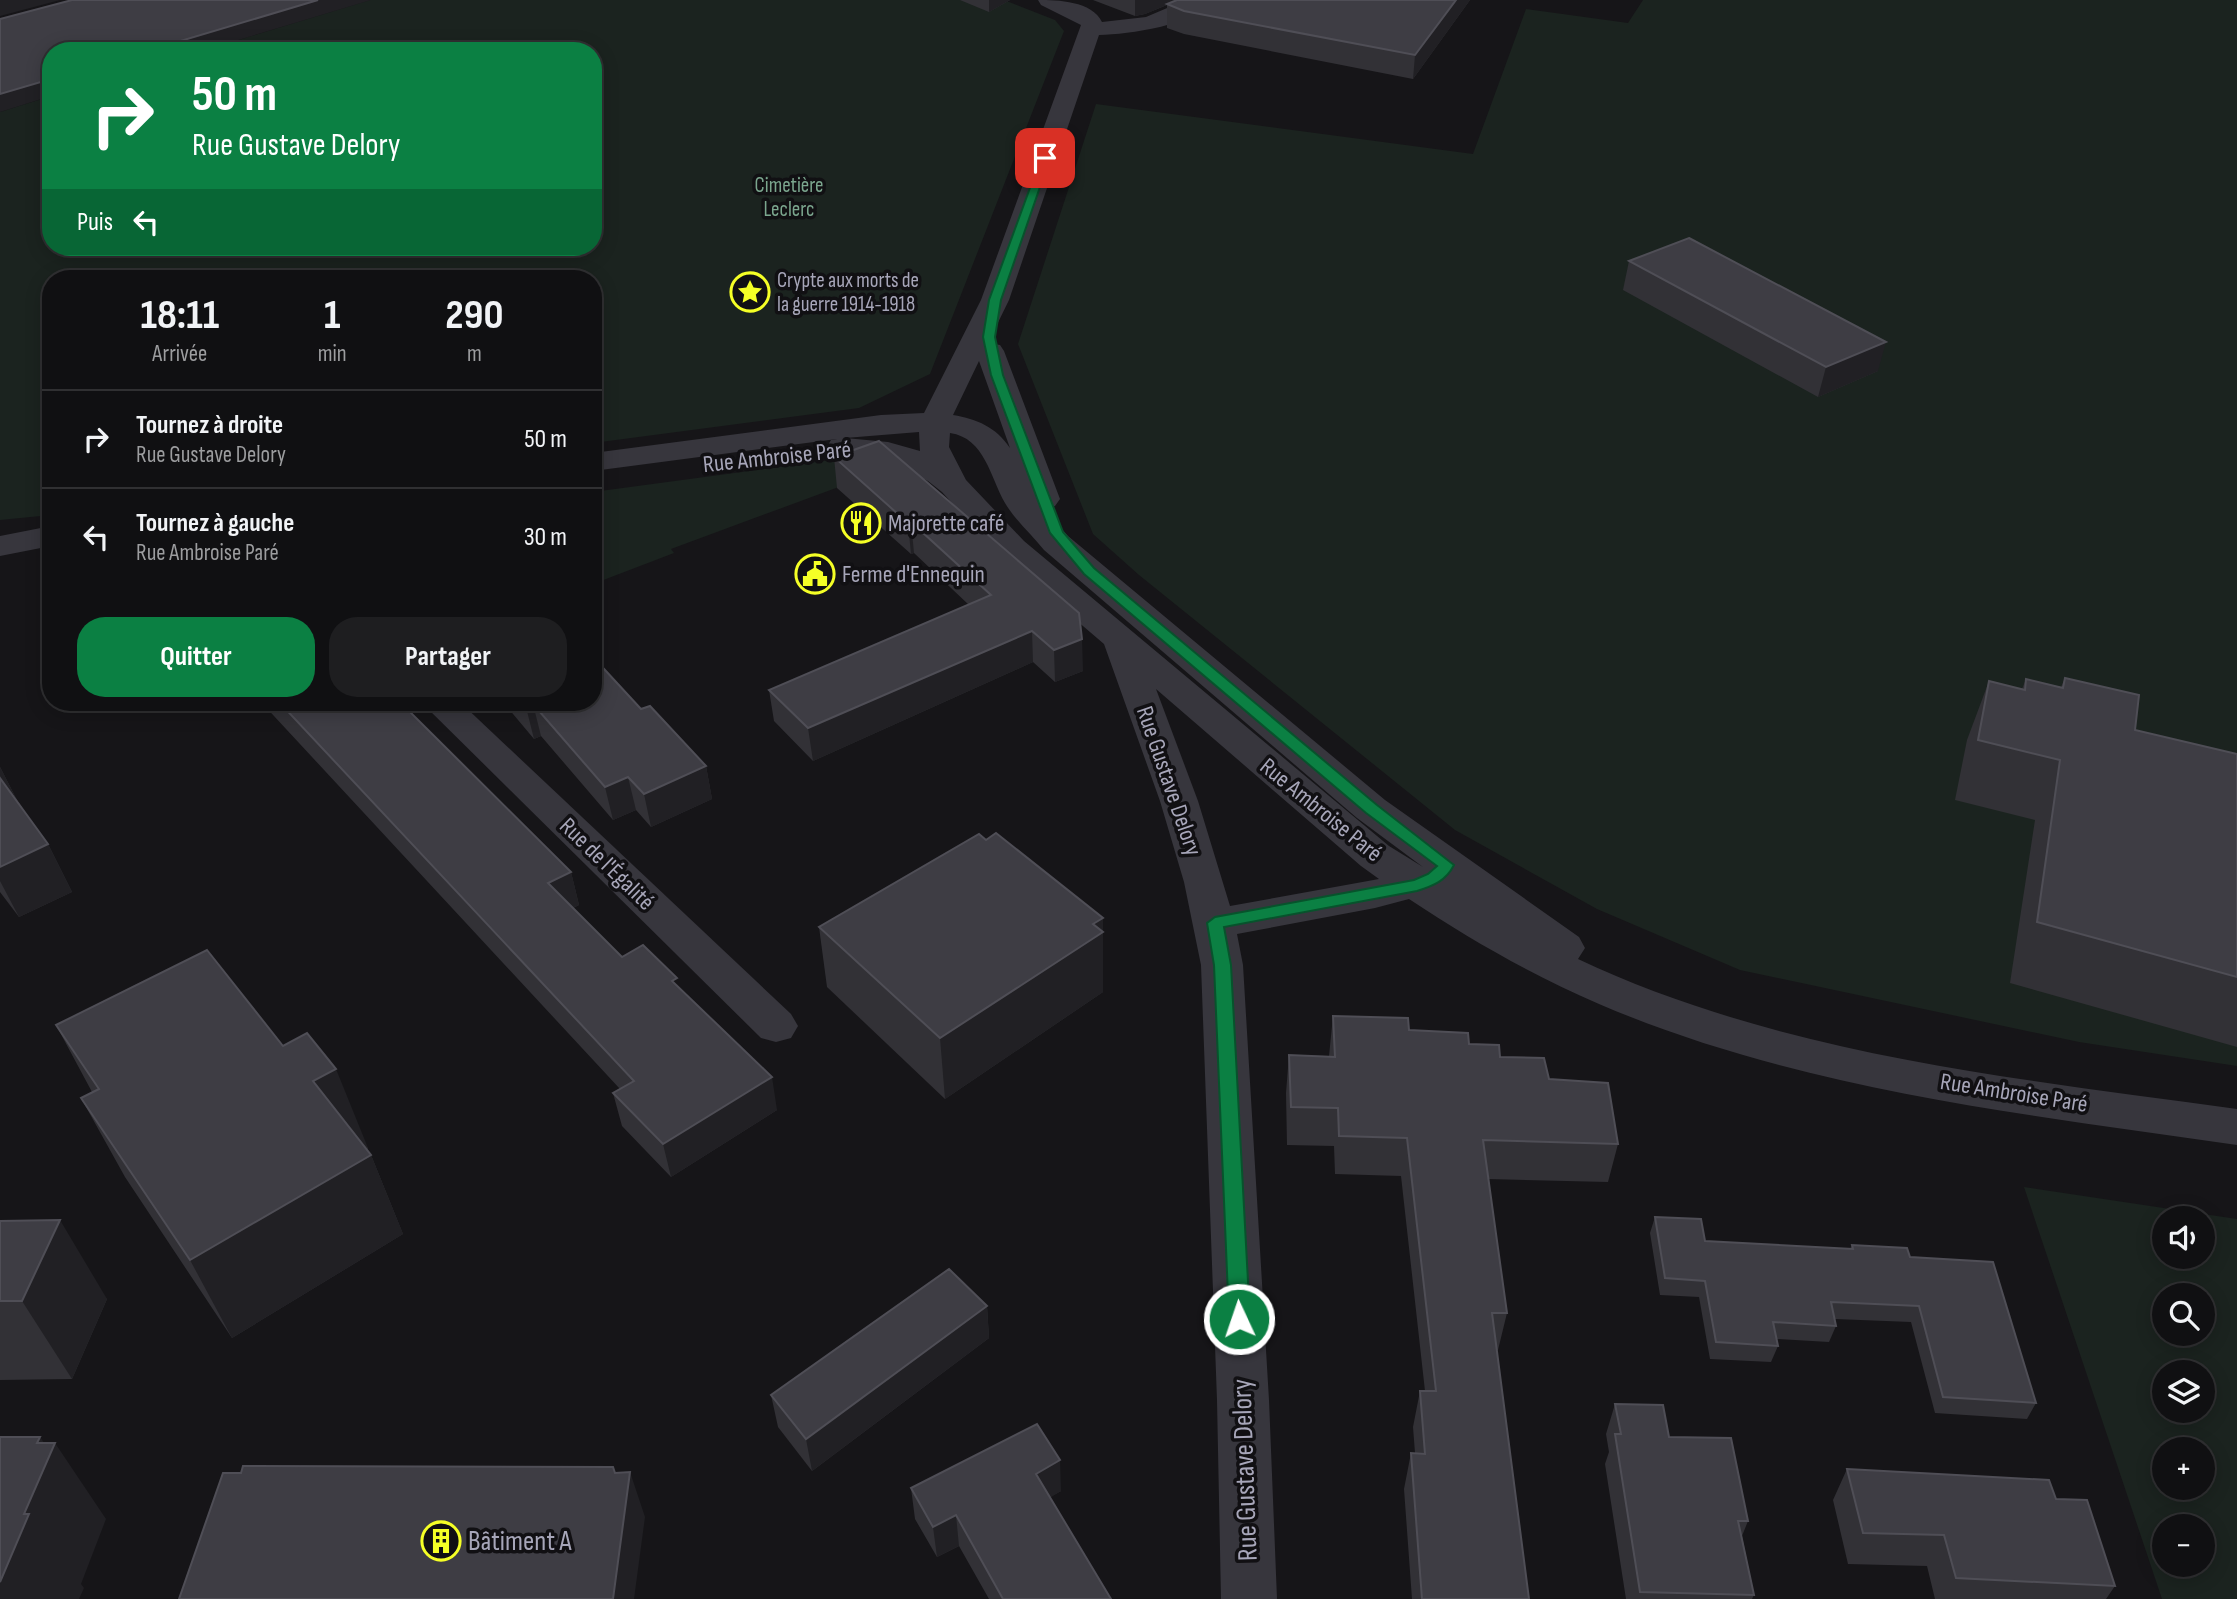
<!DOCTYPE html>
<html lang="fr">
<meta charset="utf-8">
<style>
:root{--surface:#101012;--page:#1e1e20;--text:#f1f3f6;--muted:#9c9d9f;--line:#303032;--accent:#0b8043}
body{margin:0;font-family:"Sofia Sans Condensed",sans-serif;background:var(--page);color:var(--text);height:100vh;display:flex;flex-direction:column;font-size:26px;white-space:nowrap}
*{box-sizing:border-box;margin:0}
p{font-size:23px;color:var(--muted)}
.icon{flex:none;width:38px;height:38px;fill:none;stroke:currentColor;stroke-width:2;stroke-linecap:round;stroke-linejoin:round}
.map{position:relative;flex:1;overflow:hidden}
.drawer{position:absolute;left:42px;top:270px;width:560px;height:441px;display:flex;flex-direction:column;background:var(--surface);border-radius:28px;box-shadow:0 4px 18px #0003,0 0 0 2px var(--line)}
.drawer>*{flex:none}
.hud{position:absolute;left:42px;top:42px;width:560px;height:214px;border-radius:28px;box-shadow:0 4px 18px #0003,0 0 0 2px var(--line);background:#0b8043;color:#fff;overflow:hidden}
.controls{position:absolute;left:2152px;top:1206px;display:grid;gap:14px}
.controls a{display:grid;place-items:center;width:63px;height:63px;border-radius:50%;background:var(--surface);box-shadow:0 4px 18px #0003,0 0 0 2px var(--line);font-size:35px}
.pin{position:absolute;display:grid;place-items:center;width:60px;height:60px;color:#fff;margin:-30px;border-radius:14px;box-shadow:0 4px 10px #0006}
.me{position:absolute;width:77px;margin:-38px;rotate:357deg;stroke-linejoin:round;filter:drop-shadow(0 0 5px #0008)}
.turn{display:flex;align-items:center;gap:24px;height:147px;padding:0 35px;font-size:32px}
.turn .icon{width:91px;height:91px;stroke-width:2.5}
.turn b{display:block;font-size:49px;line-height:60px}
.then{display:flex;align-items:center;height:66px;padding:0 35px;background:#0003;gap:14px;font-size:26px}
.eta{display:flex;justify-content:space-evenly;align-items:center;height:119px;text-align:center}
.eta b{font-size:42px;font-weight:700;line-height:49px}
.button{display:flex;gap:14px;margin-top:auto;padding:14px 35px}
.button a{flex:1;height:80px;border-radius:28px;background:var(--accent);color:#fff;font-size:28px;font-weight:700;line-height:80px;text-align:center}
.button a+a{background:var(--page);color:var(--text)}
ul{padding:0;list-style:none}
li{display:flex;align-items:center;gap:21px;height:98px;padding:0 35px;border-top:2px solid var(--line)}
li div{flex:1}
li b{display:block;font-size:26px}
li em{font-style:normal}
.map>svg:first-child{display:block}
.green{fill:#1b231f;fill-rule:evenodd}
.lines{fill:none;stroke-linecap:round;stroke-linejoin:round}
.minor{fill:#37363d;fill-rule:evenodd}
.wall{fill:#323136}
.shaded-wall{fill:#212024}
.building{fill:#3e3d44;stroke:#4f4e56;stroke-width:2}
.route{fill:#0b8043;stroke:#07532c;stroke-width:2}
.labels{text-anchor:middle;dominant-baseline:central;stroke-width:7;stroke-linejoin:round;paint-order:stroke}
.far-park-label{font-size:21px;fill:#7ba68e;stroke:#111013}
.far-poi-label{font-size:21px;fill:#a7a6b9;stroke:#111013;text-anchor:start}
.street-label{font-size:24px;fill:#a7a6b9;stroke:#111013}
.poi-label{font-size:24px;fill:#a7a6b9;stroke:#111013;text-anchor:start}
.near-street-label{font-size:28px;fill:#a7a6b9;stroke:#111013}
.near-poi-label{font-size:28px;fill:#a7a6b9;stroke:#111013;text-anchor:start}
</style>
<div class="map">
<svg width="2237" height="1599" viewBox="0 0 2237 1599">
<rect width="100%" height="100%" fill="#161518"/>
<!-- green -->
<g class="green">
<polygon points="370,0 1004,0 1055,20 1064,31 930,374 859,408 593,443 593,278 51,278 51,515 0,520 0,112 51,96 51,247 593,247 593,51 202,51"/>
<polygon points="1643,0 2237,0 2237,1066 2079,1042 1740,970 1597,909 1455,830 1139,575 1093,534 1018,344 1096,104 1473,154 1526,9 1628,23"/>
<polygon points="831,460 857,463 882,471 671,549 674,553 593,584 593,492"/>
<path d="M2024,1187L2237,1219V1599H2162ZM2165,1218H2203V1256H2165ZM2165,1295H2203V1334H2165ZM2165,1372H2203V1410H2165ZM2165,1449H2203V1488H2165ZM2165,1526H2203V1564H2165Z"/>
</g>
<g class="lines">
<!-- minor -->
<g class="minor">
<path d="M1038,0C1058,0 1092,1 1102,22L1146,17L1186,0H1212C1193,26 1130,34 1099,35L1009,300L988,343L1000,345L1004,351L1060,499L1055,506L1043,508L1068,536L1385,800L1579,937L1585,948L1578,959C1784,1056 2015,1078 2237,1109V1145C2022,1114 1800,1090 1599,1004C1532,975 1469,939 1409,899L1375,908L1237,934L1243,965L1269,1400L1277,1599H1221L1217,1400L1201,965L1184,882L1160,801L1104,644L1000,555L942,492L928,481L890,461L831,454L827,447L831,440L837,439L593,471V453L881,415L924,413L981,300L1081,25L1041,5ZM979,361L1010,448C996,427 977,419 953,415ZM919,432L920,451L888,442L845,438ZM950,433C985,438 990,477 1005,503C1015,520 1032,535 1044,550L1357,818L1423,867L1389,846L1024,541L966,480L949,447ZM1156,689L1361,866L1379,879L1230,906L1198,801Z"/>
<polygon points="51,526 51,546 0,556 0,536"/>
<polygon points="421,702 460,702 791,1014 798,1026 791,1038 776,1042 761,1038"/>
</g>
</g>
<!-- wall -->
<g class="wall">
<polygon points="960,0 1010,0 989,12"/>
<polygon points="1093,0 1470,0 1413,79 1184,34 1167,28 1167,5 1145,14 1135,16"/>
<polygon points="1629,261 1878,371 1818,397 1623,290"/>
<polygon points="879,441 1083,671 1055,682 1033,662 813,761 774,721 769,690 969,605 914,553 911,554 837,488 834,457"/>
<polygon points="2065,678 2135,730 2237,754 2237,1047 2010,983 2035,820 1955,800 1967,740 1989,681 2022,689 2026,679 2061,687"/>
<polygon points="261,702 400,702 571,872 579,905 573,908 622,957 679,987 777,1110 671,1177 622,1126 613,1093 620,1089"/>
<polygon points="503,702 593,702 641,709 706,766 712,799 651,827 636,810 613,820 541,736 534,739"/>
<polygon points="0,767 18,802 48,844 72,892 19,917 0,892"/>
<polygon points="986,840 1103,918 1103,992 945,1099 827,987 819,927"/>
<polygon points="1333,1016 1409,1030 1469,1044 1500,1057 1549,1079 1618,1144 1608,1182 1488,1179 1507,1313 1498,1350 1497,1350 1529,1599 1412,1599 1404,1489 1411,1453 1415,1453 1413,1427 1420,1391 1425,1391 1401,1176 1335,1174 1334,1146 1287,1145 1286,1093 1289,1055 1329,1056"/>
<polygon points="56,1025 283,1046 368,1148 367,1150 371,1155 403,1234 232,1338 125,1177 81,1098 92,1092"/>
<polygon points="1655,1217 1705,1241 1850,1249 1852,1245 1910,1257 2036,1403 2027,1419 1935,1413 1911,1322 1835,1319 1836,1326 1829,1342 1776,1339 1778,1346 1771,1362 1710,1359 1699,1297 1660,1295 1650,1233"/>
<polygon points="0,1221 107,1299 72,1379 0,1380"/>
<polygon points="987,1306 989,1338 812,1471 778,1427 771,1395"/>
<polygon points="1615,1404 1748,1521 1742,1536 1754,1595 1752,1599 1626,1599 1605,1464 1609,1452 1606,1434"/>
<polygon points="1847,1469 2056,1499 2115,1586 2106,1599 1935,1599 1927,1566 1848,1564 1833,1500"/>
<polygon points="911,1488 1061,1491 1050,1497 1111,1599 989,1599 959,1546 937,1557 915,1519"/>
</g>
<!-- shaded-wall -->
<g class="shaded-wall">
<polygon points="0,0 60,0 0,16"/>
<polygon points="318,0 371,0 202,51 147,51"/>
<polygon points="989,0 1010,0 989,12"/>
<polygon points="1135,0 1179,0 1145,14 1135,16"/>
<polygon points="1456,0 1470,0 1413,79 1415,55"/>
<polygon points="51,79 51,96 0,112 0,94"/>
<polygon points="1886,342 1878,371 1818,397 1826,367"/>
<polygon points="911,522 914,553 911,554 908,523"/>
<polygon points="1032,631 1033,662 813,761 808,728"/>
<polygon points="1082,639 1083,671 1055,682 1054,650"/>
<polygon points="533,704 541,736 534,739 526,707"/>
<polygon points="706,766 712,799 651,827 644,794"/>
<polygon points="0,767 19,804 0,784"/>
<polygon points="628,777 636,810 613,820 605,787"/>
<polygon points="48,844 72,892 19,917 0,881 0,867"/>
<polygon points="571,872 579,905 557,916 548,883"/>
<polygon points="1103,918 1103,992 945,1099 940,1038 1093,924"/>
<polygon points="336,1069 368,1148 346,1161 313,1081"/>
<polygon points="772,1077 777,1110 671,1177 663,1144"/>
<polygon points="371,1155 403,1234 232,1338 190,1260"/>
<polygon points="60,1220 107,1299 72,1379 22,1301"/>
<polygon points="987,1306 989,1338 812,1471 806,1439"/>
<polygon points="40,1437 51,1453 55,1443 106,1519 81,1584 84,1588 79,1599 0,1599 0,1582 24,1514 37,1443"/>
<polygon points="1060,1460 1061,1491 1038,1505 1036,1474"/>
<polygon points="630,1472 645,1517 634,1599 613,1599"/>
<polygon points="956,1515 959,1546 937,1557 933,1527"/>
</g>
<!-- building -->
<g class="building">
<polygon points="72,0 318,0 147,51 51,51 51,79 0,94 0,19"/>
<polygon points="1177,0 1456,0 1415,55 1184,11 1167,4"/>
<polygon points="1689,238 1886,342 1826,367 1629,261"/>
<polygon points="879,441 1079,613 1082,639 1054,650 1032,631 808,728 769,690 991,595 911,522 908,523 834,457"/>
<polygon points="593,657 641,709 650,706 706,766 644,794 628,777 605,787 533,704 526,707 521,702 593,702"/>
<polygon points="2065,678 2139,695 2135,730 2237,754 2237,977 2037,922 2060,760 1978,740 1989,681 2025,690 2026,679 2063,688"/>
<polygon points="279,702 400,702 571,872 548,883 622,957 643,945 677,978 672,981 772,1077 663,1144 613,1093 634,1081"/>
<polygon points="0,778 48,844 0,867"/>
<polygon points="996,833 1103,918 1093,924 1103,932 940,1038 819,927 979,834 986,840"/>
<polygon points="207,950 283,1046 307,1033 336,1069 313,1081 371,1155 190,1260 81,1098 99,1089 56,1025"/>
<polygon points="1333,1016 1408,1018 1409,1030 1468,1033 1469,1044 1499,1045 1500,1057 1544,1058 1549,1079 1608,1083 1618,1144 1483,1140 1507,1313 1492,1313 1529,1599 1422,1599 1411,1453 1425,1454 1420,1391 1436,1391 1407,1138 1339,1136 1338,1108 1291,1107 1289,1055 1335,1057"/>
<polygon points="1655,1217 1701,1219 1705,1241 1853,1249 1852,1245 1907,1248 1910,1257 1993,1262 2036,1403 1943,1397 1919,1306 1831,1302 1836,1326 1773,1322 1778,1346 1716,1342 1705,1281 1665,1278"/>
<polygon points="60,1220 22,1301 0,1301 0,1221"/>
<polygon points="949,1269 987,1306 806,1439 771,1395"/>
<polygon points="1615,1404 1663,1405 1669,1437 1731,1438 1748,1521 1738,1521 1754,1595 1640,1592 1615,1434 1621,1434"/>
<polygon points="1037,1424 1060,1460 1036,1474 1111,1599 1003,1599 956,1515 933,1527 911,1488"/>
<polygon points="0,1437 40,1437 37,1443 55,1443 24,1514 29,1514 0,1582"/>
<polygon points="243,1466 613,1467 615,1473 630,1472 613,1599 179,1599 223,1473 241,1473"/>
<polygon points="1847,1469 2049,1480 2056,1499 2087,1500 2115,1586 1956,1578 1944,1535 1863,1533"/>
</g>
<!-- route -->
<path class="route" d="M1042,155L1050,158L1001,300L995,337L1003,375L1063,532L1094,568L1377,805L1454,865C1446,881 1433,886 1417,891L1224,927L1231,965L1250,1319L1247,1326L1239,1328L1232,1326L1229,1319L1214,965L1207,923L1215,917L1414,880L1428,874L1437,866L1366,813L1084,574L1050,533L991,375L983,337L989,300Z"/>
<!-- icons -->
<defs>
<g id="sight-ring" transform="scale(2.0125)"><circle r="9.5" fill="#111013" stroke="#f5ff26" stroke-width="1.5"/><path d="M0-6L1.8-2.2L6-1.7L2.9 1.2L3.7 5.4L0 3.3L-3.7 5.4L-2.9 1.2L-6-1.7L-1.8-2.2Z" fill="#f5ff26"/></g>
<g id="restaurant-ring" transform="scale(2.0125)"><circle r="9.5" fill="#111013" stroke="#f5ff26" stroke-width="1.5"/><path d="M-5-6h1v4h1v-4h1v4h1v-4h1v5L-1.5 .5V6h-2V.5L-5-1ZM5-6V6H3V1.5H1.5Q1.5-4 5-6Z" fill="#f5ff26"/></g>
<g id="civic-ring" transform="scale(2.0125)"><circle r="9.5" fill="#111013" stroke="#f5ff26" stroke-width="1.5"/><path d="M-.6-6.5H3V-4.5H.6V-3L4-1V1h2V6H-6V1h2V-1L-.6-3ZM-1.2 2.5V6h2.4V2.5Z" fill="#f5ff26"/></g>
<g id="building-ring" transform="scale(2.0125)"><circle r="9.5" fill="#111013" stroke="#f5ff26" stroke-width="1.5"/><path d="M-4-6H4V6H1V3H-1V6H-4ZM-2.5-4.3h1.7v1.8h-1.7ZM.8-4.3h1.7v1.8H.8ZM-2.5-1h1.7V.8h-1.7ZM.8-1h1.7V.8H.8Z" fill="#f5ff26"/></g>
</defs>
<g fill-rule="evenodd">
<use href="#sight-ring" x="750" y="292"/>
<use href="#restaurant-ring" x="861" y="523"/>
<use href="#civic-ring" x="815" y="574"/>
<use href="#building-ring" x="441" y="1541"/>
</g>
<g class="labels">
<!-- far-park labels -->
<g class="far-park-label">
<text x="789" y="185">Cimetière<tspan x="789" dy="24">Leclerc</tspan></text>
</g>
<!-- far-poi labels -->
<g class="far-poi-label">
<text x="777" y="280">Crypte aux morts de<tspan x="777" dy="24">la guerre 1914-1918</tspan></text>
</g>
<!-- street labels -->
<g class="street-label">
<text transform="translate(777 457) rotate(-6)">Rue Ambroise Paré</text>
<text transform="translate(1169 781) rotate(71)">Rue Gustave Delory</text>
<text transform="translate(1321 810) rotate(39)">Rue Ambroise Paré</text>
<text transform="translate(607 864) rotate(44)">Rue de l'Égalité</text>
<text transform="translate(2014 1093) rotate(9)">Rue Ambroise Paré</text>
</g>
<!-- poi labels -->
<g class="poi-label">
<text x="888" y="523">Majorette café</text>
<text x="842" y="574">Ferme d'Ennequin</text>
</g>
<!-- near-street labels -->
<g class="near-street-label">
<text transform="translate(1245 1470) rotate(-92)">Rue Gustave Delory</text>
</g>
<!-- near-poi labels -->
<g class="near-poi-label">
<text x="468" y="1541">Bâtiment A</text>
</g>
</g>
</svg>
<div class="controls">
<a><svg class="icon" aria-label="sound" viewBox="0 0 24 24"><path d="M4 9h4l5-4v14l-5-4H4zM17 9q2 3 0 6"/></svg></a>
<a><svg class="icon" aria-label="search" viewBox="0 0 24 24"><circle cx="10" cy="10" r="6"/><path d="M15 15l6 6"/></svg></a>
<a><svg class="icon" aria-label="layers" viewBox="0 0 24 24"><path d="M12 4l9 5-9 5-9-5zM3 14l9 5 9-5"/></svg></a>
<a>+</a>
<a>−</a>
</div>
<div class="pin" style="left:1045px;top:158px;background:#d93025"><svg class="icon" aria-label="arrive" viewBox="0 0 24 24"><path d="M6 21V4h12l-3 4 3 4H6"/></svg></div>
<svg class="me" style="left:1239px;top:1319px" viewBox="-20 -20 40 40"><circle r="17" fill="#0b8043" stroke="#fff" stroke-width="3"/><path d="M0-11L8 9 0 5-8 9z" fill="#fff"/></svg>
<div class="hud">
<div class="turn"><svg class="icon" aria-label="right" viewBox="0 0 24 24"><path d="M7 20v-9h11M14 6l5 5-5 5"/></svg><div><b>50 m</b>Rue Gustave Delory</div></div>
<div class="then">Puis<svg class="icon" aria-label="left" viewBox="0 0 24 24"><path d="M17 20v-9H6M10 6l-5 5 5 5"/></svg></div>
</div>
<section class="drawer">
<div class="eta">
<div><b>18:11</b><p>Arrivée</p></div>
<div><b>1</b><p>min</p></div>
<div><b>290</b><p>m</p></div>
</div>
<ul>
<li><svg class="icon" aria-label="right" viewBox="0 0 24 24"><path d="M7 20v-9h11M14 6l5 5-5 5"/></svg><div><b>Tournez à droite</b><p>Rue Gustave Delory</p></div><em>50 m</em></li>
<li><svg class="icon" aria-label="left" viewBox="0 0 24 24"><path d="M17 20v-9H6M10 6l-5 5 5 5"/></svg><div><b>Tournez à gauche</b><p>Rue Ambroise Paré</p></div><em>30 m</em></li>
</ul>
<div class="button"><a>Quitter</a><a>Partager</a></div>
</section>
</div>
